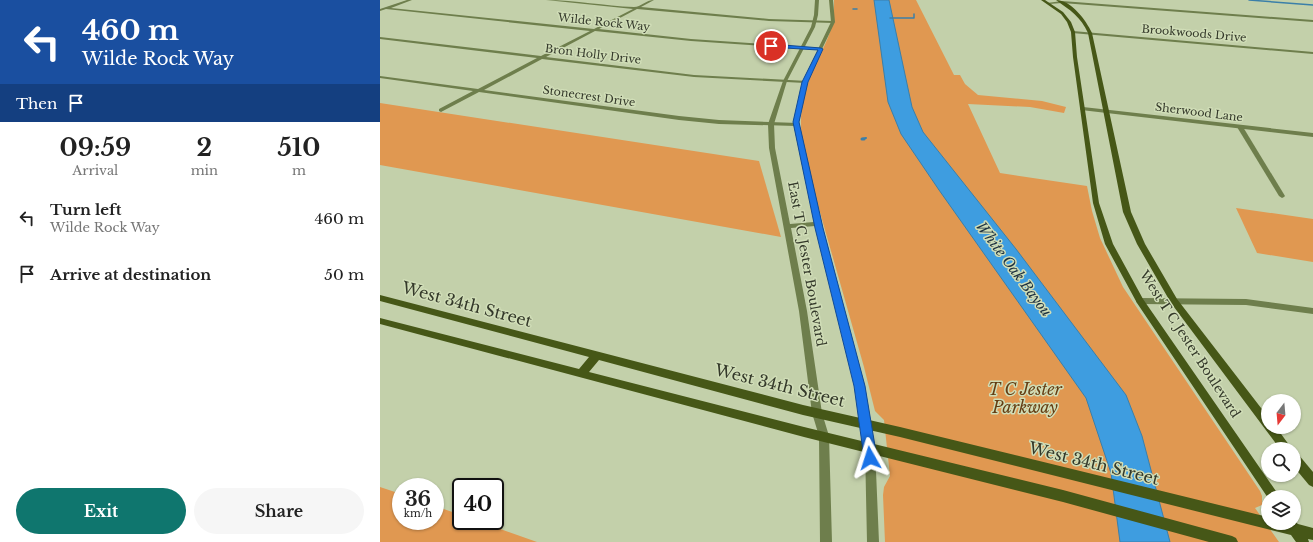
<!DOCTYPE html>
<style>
:root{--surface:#fff;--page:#f6f6f6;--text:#222;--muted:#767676;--accent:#0f766e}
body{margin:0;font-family:"Libre Baskerville",serif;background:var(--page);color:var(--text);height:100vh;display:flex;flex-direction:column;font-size:15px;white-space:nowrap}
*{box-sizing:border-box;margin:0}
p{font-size:13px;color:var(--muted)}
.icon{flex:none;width:22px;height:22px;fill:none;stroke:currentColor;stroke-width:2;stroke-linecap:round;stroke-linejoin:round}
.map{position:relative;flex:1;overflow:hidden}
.side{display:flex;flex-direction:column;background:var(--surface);width:380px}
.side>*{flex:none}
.banner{background:#1a4fa0;color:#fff;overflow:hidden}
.needle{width:26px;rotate:196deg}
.tools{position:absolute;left:881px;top:394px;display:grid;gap:8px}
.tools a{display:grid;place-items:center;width:40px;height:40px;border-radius:50%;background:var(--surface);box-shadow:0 1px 3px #0004;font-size:20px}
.speed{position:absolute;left:12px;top:478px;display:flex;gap:8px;font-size:20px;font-weight:700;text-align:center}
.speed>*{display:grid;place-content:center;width:52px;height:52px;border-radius:50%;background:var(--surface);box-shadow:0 1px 3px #0004;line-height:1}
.speed small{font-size:10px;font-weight:400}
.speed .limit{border:2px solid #111;border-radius:6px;background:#fff;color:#111}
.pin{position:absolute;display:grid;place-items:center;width:34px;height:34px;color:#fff;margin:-17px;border:2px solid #fff;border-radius:50%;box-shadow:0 1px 4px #0007}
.me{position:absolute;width:44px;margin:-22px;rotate:354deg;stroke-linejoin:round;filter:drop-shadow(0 0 3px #0008)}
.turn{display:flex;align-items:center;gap:14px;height:84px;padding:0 16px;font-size:18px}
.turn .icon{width:52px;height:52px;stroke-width:2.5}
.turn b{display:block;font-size:28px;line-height:34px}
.then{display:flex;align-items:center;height:38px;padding:0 16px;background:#0003;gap:8px;font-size:15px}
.eta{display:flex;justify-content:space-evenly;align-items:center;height:68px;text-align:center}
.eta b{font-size:24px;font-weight:700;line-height:28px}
.primary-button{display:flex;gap:8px;margin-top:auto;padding:8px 16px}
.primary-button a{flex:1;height:46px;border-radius:24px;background:var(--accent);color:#fff;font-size:16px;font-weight:700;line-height:46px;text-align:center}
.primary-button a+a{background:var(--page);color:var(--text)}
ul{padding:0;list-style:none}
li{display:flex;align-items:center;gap:12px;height:56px;padding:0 16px}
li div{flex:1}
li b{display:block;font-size:15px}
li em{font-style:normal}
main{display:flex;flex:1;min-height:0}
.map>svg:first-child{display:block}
.green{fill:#e09851}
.water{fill:#3e9de0;stroke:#3b7fa9}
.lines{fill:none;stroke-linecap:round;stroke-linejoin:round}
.stream-far2{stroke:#3b7fa9;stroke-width:1.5}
.stream-far1{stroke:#3b7fa9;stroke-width:2}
.stream{stroke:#3b7fa9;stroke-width:3}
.minor{fill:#6e7e4c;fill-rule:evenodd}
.tertiary{fill:#6e7e4c;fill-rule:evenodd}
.secondary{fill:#465717;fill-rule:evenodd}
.route{fill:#1a73e8;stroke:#114b97}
.labels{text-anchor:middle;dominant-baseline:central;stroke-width:3;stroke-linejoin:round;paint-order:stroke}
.far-street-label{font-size:11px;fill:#34392a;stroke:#d0ddb7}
.street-label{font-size:13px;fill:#34392a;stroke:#d0ddb7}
.water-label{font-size:14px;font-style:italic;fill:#1d3141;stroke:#d0ddb7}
.near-street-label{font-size:16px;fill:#34392a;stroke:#d0ddb7}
.near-park-label{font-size:16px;font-style:italic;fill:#643d12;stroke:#d0ddb7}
</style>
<main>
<section class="side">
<div class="banner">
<div class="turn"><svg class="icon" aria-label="left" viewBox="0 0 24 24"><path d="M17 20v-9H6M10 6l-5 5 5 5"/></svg><div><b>460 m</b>Wilde Rock Way</div></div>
<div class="then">Then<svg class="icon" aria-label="arrive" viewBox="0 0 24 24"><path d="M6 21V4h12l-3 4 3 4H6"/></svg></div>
</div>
<div class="eta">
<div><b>09:59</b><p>Arrival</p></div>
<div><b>2</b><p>min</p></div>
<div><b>510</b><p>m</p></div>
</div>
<ul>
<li><svg class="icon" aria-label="left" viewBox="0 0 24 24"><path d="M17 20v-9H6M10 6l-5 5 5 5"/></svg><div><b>Turn left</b><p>Wilde Rock Way</p></div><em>460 m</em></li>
<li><svg class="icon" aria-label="arrive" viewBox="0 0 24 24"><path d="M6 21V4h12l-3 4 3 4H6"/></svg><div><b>Arrive at destination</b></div><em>50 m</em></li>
</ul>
<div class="primary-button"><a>Exit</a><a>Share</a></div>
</section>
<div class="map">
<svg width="933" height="542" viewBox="0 0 933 542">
<rect width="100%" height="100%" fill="#c3d0aa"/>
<!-- green -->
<g class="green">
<path d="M454,0H536L574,75H580L585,84L598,95L662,101L686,107L684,113L650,107L588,104L620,173L707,186L712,211L720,238L743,287L880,491L882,496V505L875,508L899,542H505L503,495L504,487L510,476L504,420L495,411L484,367L424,156C419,123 419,105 432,72C444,44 455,33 454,0Z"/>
<polygon points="0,103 379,161 401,237 0,165"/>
<polygon points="856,208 933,219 933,262 877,253"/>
<polygon points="0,487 21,494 21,521 55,521 55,506 81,515 81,521 98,521 157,542 0,542"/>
</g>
<!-- water -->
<polygon class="water" points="494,0 509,0 532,107 543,132 636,249 746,395 762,436 790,542 740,542 731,473 706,398 559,190 521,134 508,102"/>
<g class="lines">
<!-- stream-far2 -->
<g class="stream-far2">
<polyline points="869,0 933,5"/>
<polyline points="473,9 477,9"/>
<polyline points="510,18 534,18 534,14"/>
</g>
<!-- stream-far1 -->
<polyline class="stream-far1" points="482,139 486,138"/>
<!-- stream -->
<polyline class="stream" points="482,139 484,139"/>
<!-- minor -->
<g class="minor">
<path d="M27,0H32L11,8L214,29L253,9L166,0C196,0 224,6 254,7C261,7 266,0 274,0L261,7L389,19L453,21L455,22L453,23L389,21L257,9L219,29L311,39L441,48L443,49L441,50L311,41L215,31L166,57L314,75L427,81V82L425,83L314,77L162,59L104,90L299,116L339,120L418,123V125L416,126L339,124L299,120L99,92L61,112L59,111V109L93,91L0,78V76L98,89L157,58L0,39V37L161,56L210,31L6,9L0,11V9Z"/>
<polygon points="682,1 933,20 933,22 682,3 669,4 667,3"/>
<polygon points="693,31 933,52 933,54 692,33"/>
<polygon points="860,125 863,127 905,196 904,197 902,198 899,196 857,127"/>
<polygon points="760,298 866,299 933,308 933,314 866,305 760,304 757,303 756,301 757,299"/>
</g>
<!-- tertiary -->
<g class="tertiary">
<polygon points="435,0 439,0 438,15 435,27 407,81 394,124 395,148 410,224 434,222 413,122 425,76 451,22 449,0 453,0 455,22 429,76 419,122 443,228 485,386 495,447 499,542 487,542 485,447 475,386 435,226 411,228 427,311 442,413 449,436 452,542 440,542 439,436 432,413 419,311 389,148 388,124 403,81 431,27 434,15"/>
<polygon points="703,107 933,133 933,137 701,110 700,109"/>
</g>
<!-- secondary -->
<g class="secondary">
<polygon points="661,0 665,0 683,12 691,22 695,32 697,57 719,203 733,244 763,299 900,497 888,497 888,498 757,303 725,244 713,203 693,57 691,32 687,22 681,14"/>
<path d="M676,0C691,0 706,20 712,33L751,212L765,244L797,299L888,417V427H896L912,449H900L791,303L757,244L743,212L708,33C701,17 690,10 676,0Z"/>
<polygon points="0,295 423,405 520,427 888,517 888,523 914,523 914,521 918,524 933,528 933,540 928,539 929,542 916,542 911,535 520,437 423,415 219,360 209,372 424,427 683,490 852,536 856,538 858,542 829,542 683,502 424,437 0,324 0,318 199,369 209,357 0,301"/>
<polygon points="914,453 918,454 933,472 933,487 929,485 914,467"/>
</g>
</g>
<!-- route -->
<polygon class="route" points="391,44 441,48 443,49 428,82 419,122 443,228 485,386 497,458 495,462 490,464 486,462 484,458 474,386 435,228 413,122 422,82 438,50 389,47"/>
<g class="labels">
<!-- far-street labels -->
<g class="far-street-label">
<text transform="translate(224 22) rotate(6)">Wilde Rock Way</text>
<text transform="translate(814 33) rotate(5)">Brookwoods Drive</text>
<text transform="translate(213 54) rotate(7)">Bron Holly Drive</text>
<text transform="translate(209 96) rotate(8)">Stonecrest Drive</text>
<text transform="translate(819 112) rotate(7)">Sherwood Lane</text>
</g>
<!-- street labels -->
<g class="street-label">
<text transform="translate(427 264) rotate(80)">East T C Jester Boulevard</text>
<text transform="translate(810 344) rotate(57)">West T C Jester Boulevard</text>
</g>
<!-- water labels -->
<g class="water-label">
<text transform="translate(634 269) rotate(53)">White Oak Bayou</text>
</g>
<!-- near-street labels -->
<g class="near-street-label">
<text transform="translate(87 304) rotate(15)">West 34th Street</text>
<text transform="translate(400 385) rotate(14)">West 34th Street</text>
<text transform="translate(714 463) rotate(14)">West 34th Street</text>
</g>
<!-- near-park labels -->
<g class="near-park-label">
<text x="645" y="389">T C Jester<tspan x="645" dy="18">Parkway</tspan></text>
</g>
</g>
</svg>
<div class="tools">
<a><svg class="needle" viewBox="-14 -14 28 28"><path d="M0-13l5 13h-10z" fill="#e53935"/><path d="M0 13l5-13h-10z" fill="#767676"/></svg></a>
<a><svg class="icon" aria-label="search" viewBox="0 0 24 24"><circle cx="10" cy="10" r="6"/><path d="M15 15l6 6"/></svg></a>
<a><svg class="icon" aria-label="layers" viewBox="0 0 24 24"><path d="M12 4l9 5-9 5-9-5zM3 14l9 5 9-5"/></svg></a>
</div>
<div class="speed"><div>36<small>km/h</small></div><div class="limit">40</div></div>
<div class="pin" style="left:391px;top:46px;background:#d93025"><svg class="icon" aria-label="arrive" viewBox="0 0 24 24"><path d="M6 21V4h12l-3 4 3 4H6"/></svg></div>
<svg class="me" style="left:490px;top:458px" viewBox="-20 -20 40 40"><path d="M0-17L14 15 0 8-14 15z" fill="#1a73e8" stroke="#fff" stroke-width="4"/></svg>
</div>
</main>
